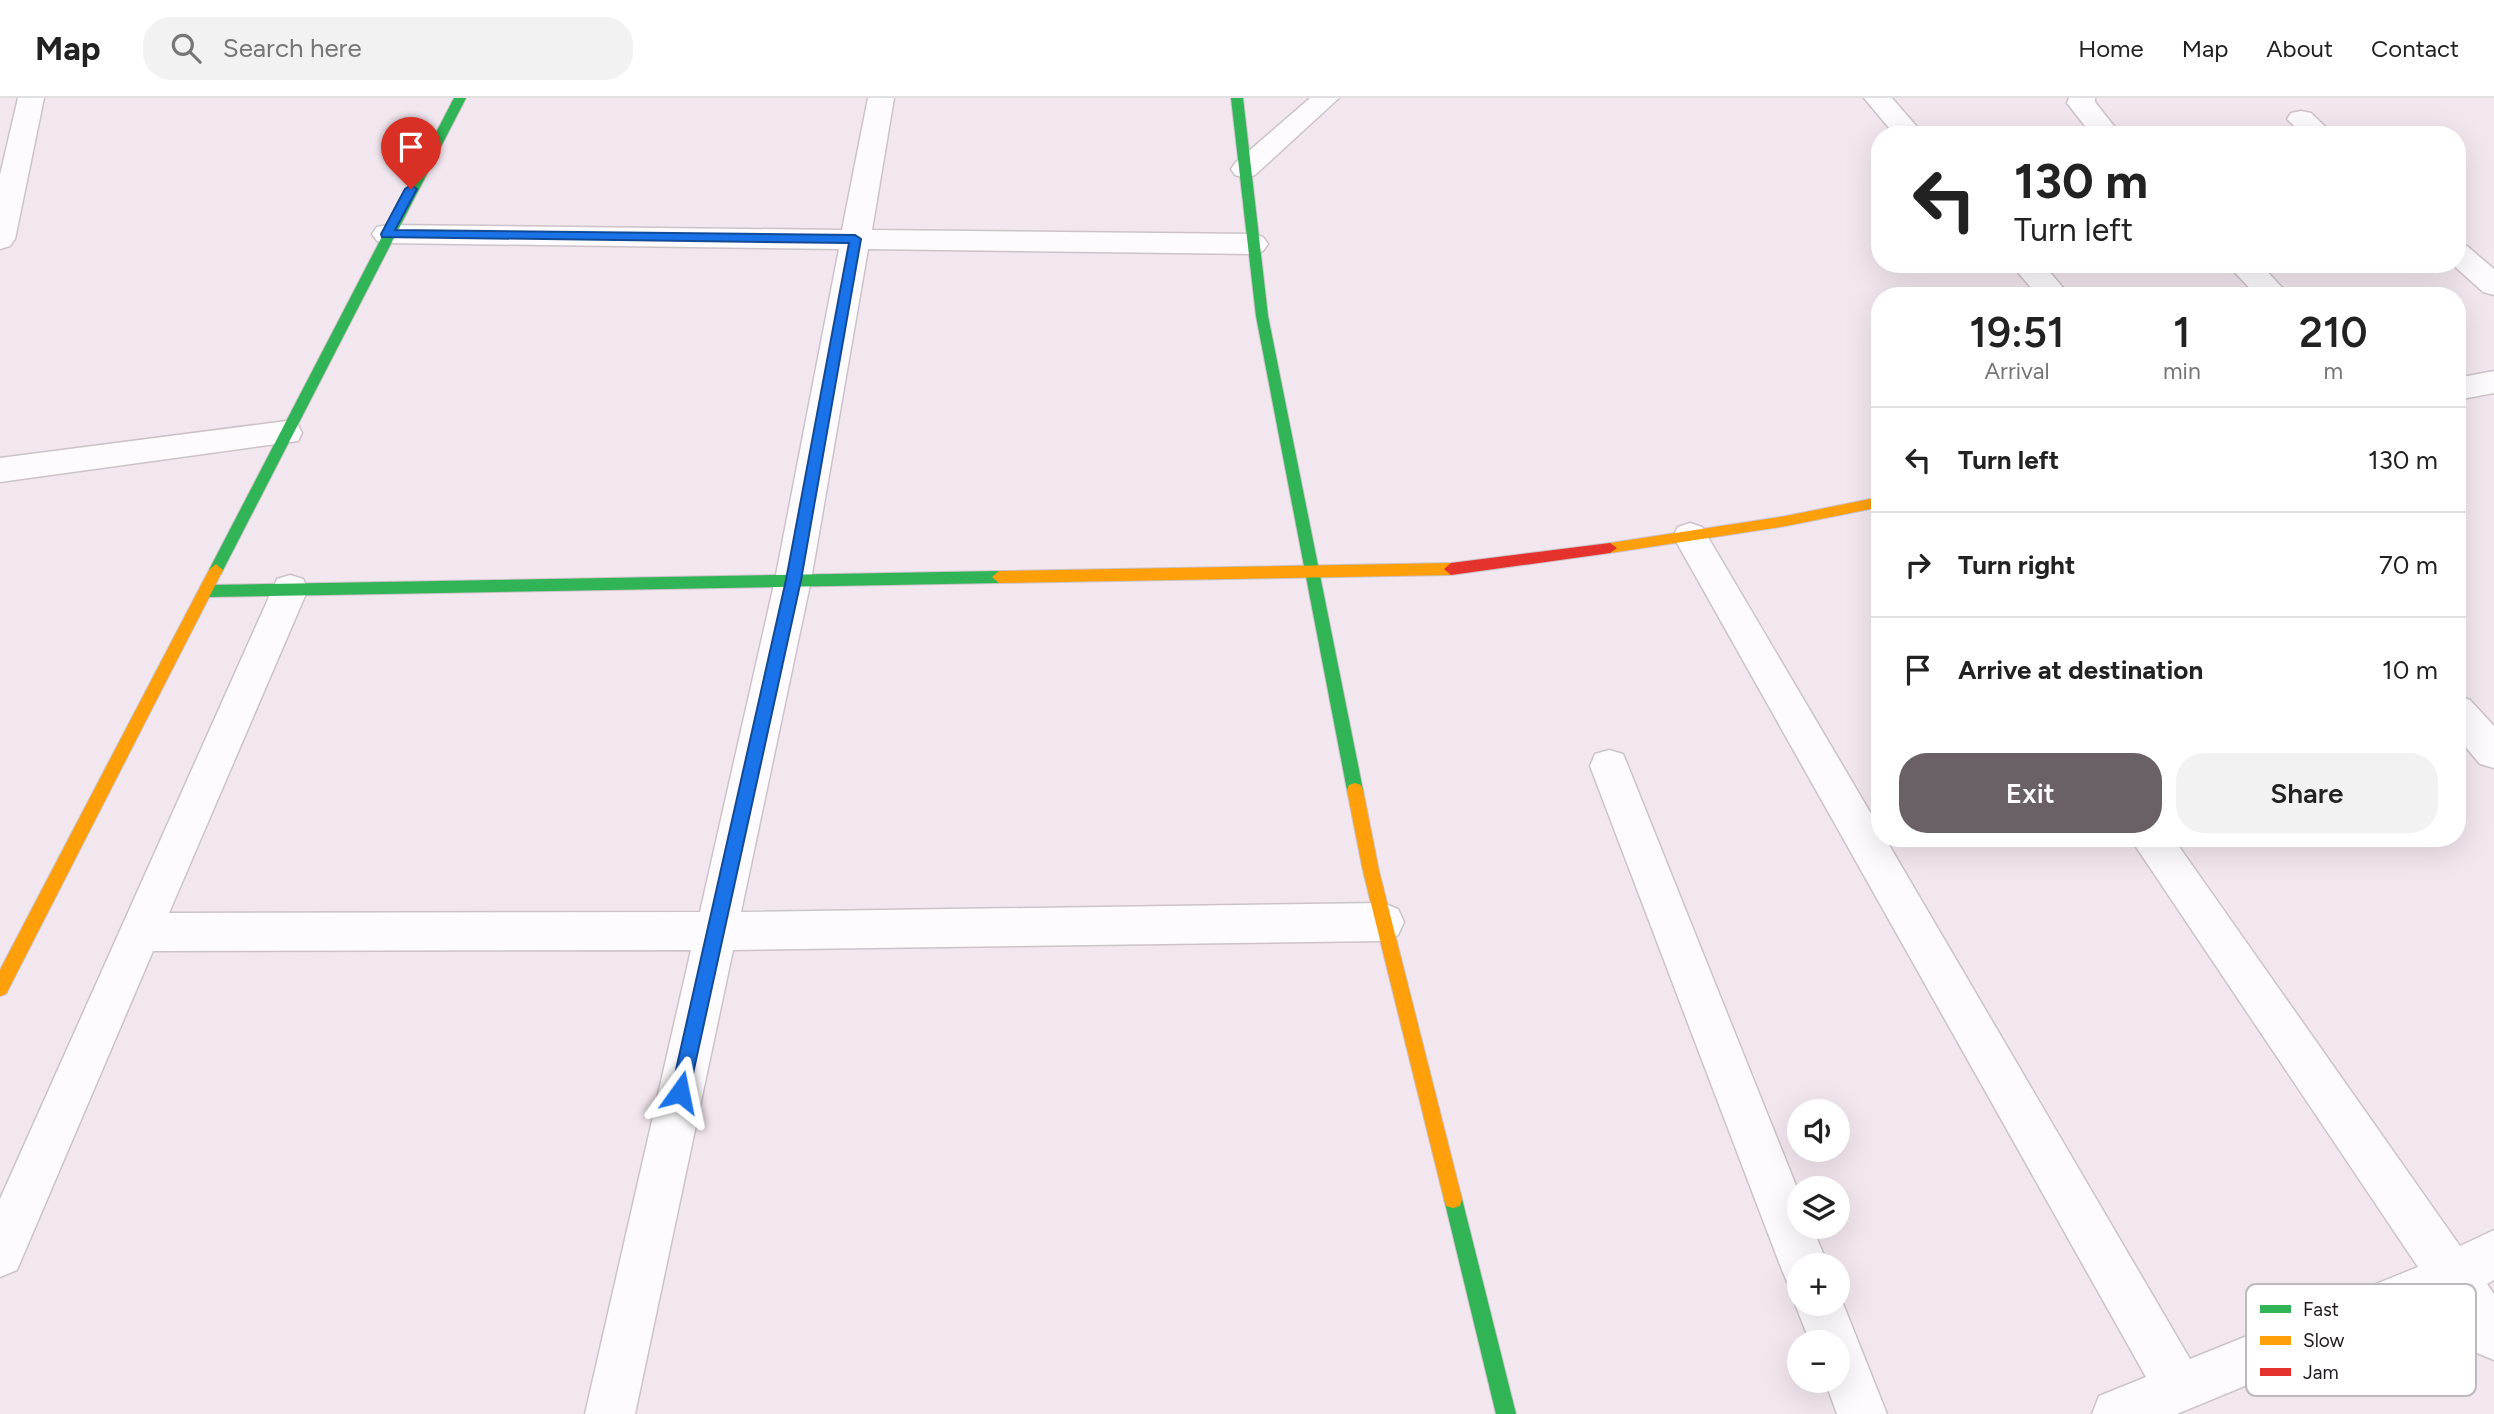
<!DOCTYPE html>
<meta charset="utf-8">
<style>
:root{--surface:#fff;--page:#f2f2f2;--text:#222;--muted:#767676;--line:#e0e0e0;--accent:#6a6167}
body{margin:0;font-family:Figtree,sans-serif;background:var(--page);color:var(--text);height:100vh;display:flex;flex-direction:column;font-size:26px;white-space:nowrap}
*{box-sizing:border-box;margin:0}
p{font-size:23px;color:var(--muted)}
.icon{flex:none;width:38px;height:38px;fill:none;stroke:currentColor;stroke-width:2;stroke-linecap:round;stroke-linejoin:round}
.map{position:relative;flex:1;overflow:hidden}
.sheet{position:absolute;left:1871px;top:189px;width:595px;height:560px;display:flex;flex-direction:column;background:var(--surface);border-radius:28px;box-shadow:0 7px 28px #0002}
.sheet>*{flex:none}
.banner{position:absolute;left:1871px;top:28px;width:595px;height:147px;border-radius:28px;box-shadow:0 7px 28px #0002;background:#fff;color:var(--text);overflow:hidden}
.fabs{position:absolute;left:1787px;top:1001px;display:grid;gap:14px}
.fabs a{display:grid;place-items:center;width:63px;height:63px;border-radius:50%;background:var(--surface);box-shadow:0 7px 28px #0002;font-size:35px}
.pin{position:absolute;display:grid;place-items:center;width:60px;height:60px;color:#fff;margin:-72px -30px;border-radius:50% 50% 50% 0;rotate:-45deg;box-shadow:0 0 7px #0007}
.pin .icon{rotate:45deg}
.me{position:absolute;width:77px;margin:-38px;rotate:12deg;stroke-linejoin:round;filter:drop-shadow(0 0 5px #0008)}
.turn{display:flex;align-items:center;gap:24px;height:147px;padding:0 28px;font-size:32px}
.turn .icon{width:91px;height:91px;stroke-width:2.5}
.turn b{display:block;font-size:49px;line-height:60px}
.eta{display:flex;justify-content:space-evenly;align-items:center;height:119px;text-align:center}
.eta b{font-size:42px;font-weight:600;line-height:49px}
.cta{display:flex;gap:14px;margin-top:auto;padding:14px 28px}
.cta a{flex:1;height:80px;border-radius:28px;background:var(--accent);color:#fff;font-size:28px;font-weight:600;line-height:80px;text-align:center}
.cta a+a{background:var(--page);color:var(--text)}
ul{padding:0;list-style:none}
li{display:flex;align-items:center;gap:21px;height:105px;padding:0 28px;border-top:2px solid var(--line)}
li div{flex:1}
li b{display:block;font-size:26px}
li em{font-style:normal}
header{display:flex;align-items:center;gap:42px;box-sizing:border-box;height:98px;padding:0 35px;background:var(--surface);border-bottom:2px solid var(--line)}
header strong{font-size:33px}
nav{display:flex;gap:38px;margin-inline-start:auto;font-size:24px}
.search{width:490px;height:63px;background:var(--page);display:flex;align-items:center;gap:18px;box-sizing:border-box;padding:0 24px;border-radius:28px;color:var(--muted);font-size:26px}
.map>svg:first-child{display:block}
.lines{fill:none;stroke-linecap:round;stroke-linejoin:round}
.street-casing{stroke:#ccc3c9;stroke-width:3}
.fast-casing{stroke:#ccc3c9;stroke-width:2}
.slow-casing{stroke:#ccc3c9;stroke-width:2}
.jam-casing{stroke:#ccc3c9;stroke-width:2}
.street{fill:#fdfbfd;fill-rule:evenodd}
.fast{fill:#30b455;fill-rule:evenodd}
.slow{fill:#ff9f0a;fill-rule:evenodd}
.jam{fill:#e5322d;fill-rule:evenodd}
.route{fill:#1a73e8;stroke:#114b97;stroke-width:2}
.key{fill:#fff;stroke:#bcbabc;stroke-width:2}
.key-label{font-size:19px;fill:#21191e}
</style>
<header>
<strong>Map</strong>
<div class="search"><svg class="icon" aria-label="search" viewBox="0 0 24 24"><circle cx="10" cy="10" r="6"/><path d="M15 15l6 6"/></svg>Search here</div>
<nav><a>Home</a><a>Map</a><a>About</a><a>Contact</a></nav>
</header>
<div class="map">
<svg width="2494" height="1316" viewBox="0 0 2494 1316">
<rect width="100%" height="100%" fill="#f3e7ef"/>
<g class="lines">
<!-- street casing -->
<g class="street-casing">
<g id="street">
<polygon points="18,0 44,0 15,141 10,148 0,151 0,77"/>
<polygon points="868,0 894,0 872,132 1253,136 1263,139 1268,146 1263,153 1253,156 868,151 811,482 741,814 1383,805 1398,811 1404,824 1398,837 1383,843 733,852 635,1316 585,1316 691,852 153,853 17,1172 0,1179 0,1101 277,481 290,477 303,481 308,491 169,815 700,814 775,482 839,151 387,145 377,143 372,136 377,129 387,127 842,132"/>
<polygon points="1310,0 1339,0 1255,77 1245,80 1235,77 1231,71 1235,65"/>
<polygon points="1864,0 1892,0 1924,37 1895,37"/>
<polygon points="2069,0 2095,0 2095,4 2121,37 2092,37 2067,5"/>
<polygon points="2301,13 2311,15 2334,37 2303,37 2287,21 2291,15"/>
<polygon points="2457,145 2467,148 2494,171 2494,197 2483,194 2452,166 2457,166"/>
<polygon points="2011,166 2043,166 2070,198 2038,198"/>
<polygon points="2227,166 2260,166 2290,198 2257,198"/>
<polygon points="2494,273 2494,295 2457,302 2457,280"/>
<polygon points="286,323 298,327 302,335 298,343 0,384 0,360"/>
<polygon points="1690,425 1702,429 1880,731 1880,740 1885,740 2190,1261 2418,1169 2130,740 2173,740 2460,1148 2494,1132 2494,1182 2487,1186 2494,1196 2494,1262 2477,1255 2443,1206 2177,1316 2092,1316 2099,1298 2146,1279 1673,438 1678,429"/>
<polygon points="2457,597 2470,602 2494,628 2494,670 2480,666 2457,639"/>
<polygon points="1609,652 1623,656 1628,668 1799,1095 1799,1129 1812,1129 1828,1167 1799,1167 1799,1189 1787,1184 1780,1167 1590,668 1595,656"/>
<polygon points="1838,1193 1887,1316 1837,1316 1825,1283 1838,1283 1838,1244 1810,1244 1795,1206 1799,1196 1799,1206 1838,1206"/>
</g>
</g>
<!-- fast casing -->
<g class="fast-casing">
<g id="fast">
<polygon points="454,0 466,0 221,476 211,476 209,472"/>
<polygon points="1231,0 1243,0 1268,218 1363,692 1361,697 1355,699 1349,697 1347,692 1256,218"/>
<polygon points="999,473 1006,479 999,485 207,499 200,493 207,487"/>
<polygon points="1453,1092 1460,1094 1462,1101 1516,1316 1496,1316 1444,1101 1446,1094"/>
</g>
</g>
<!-- slow casing -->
<g class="slow-casing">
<g id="slow">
<polygon points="1880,399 1880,409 1786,428 1610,455 1603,450 1610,445 1786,418"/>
<polygon points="1451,465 1458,471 1451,477 999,485 992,479 999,473"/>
<polygon points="216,466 223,472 6,896 0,898 0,872 209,472"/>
<polygon points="1355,685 1361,687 1363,692 1379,773 1462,1101 1460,1108 1453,1110 1446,1108 1444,1101 1363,773 1347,692 1349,687"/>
</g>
</g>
<!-- jam casing -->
<g class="jam-casing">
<polygon id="jam" points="1610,445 1617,450 1610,455 1451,477 1444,471 1451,465"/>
</g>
<!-- street -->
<use href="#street" class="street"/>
<!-- fast -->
<use href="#fast" class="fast"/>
<!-- slow -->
<use href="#slow" class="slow"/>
<!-- jam -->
<use href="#jam" class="jam"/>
</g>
<!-- route -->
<polygon class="route" points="411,87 417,91 395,132 855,137 861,141 801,482 689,994 687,1000 680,1003 674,1000 671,994 786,482 849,145 382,139 381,136 405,91"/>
<!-- legend -->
<rect x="2246" y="1186" width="230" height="112" rx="10" class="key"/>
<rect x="2260" y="1207" width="31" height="8" fill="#30b455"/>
<rect x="2260" y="1238" width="31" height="9" fill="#ff9f0a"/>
<rect x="2260" y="1270" width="31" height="8" fill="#e5322d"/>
<g class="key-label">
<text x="2303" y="1218">Fast</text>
<text x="2303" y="1249">Slow</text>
<text x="2303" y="1281">Jam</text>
</g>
</svg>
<div class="fabs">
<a><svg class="icon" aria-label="sound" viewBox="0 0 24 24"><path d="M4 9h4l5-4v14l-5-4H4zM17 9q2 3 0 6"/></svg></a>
<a><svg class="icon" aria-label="layers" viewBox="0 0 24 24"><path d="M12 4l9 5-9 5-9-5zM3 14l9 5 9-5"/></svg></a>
<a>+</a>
<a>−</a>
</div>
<div class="pin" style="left:411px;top:91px;background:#d93025"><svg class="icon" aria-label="arrive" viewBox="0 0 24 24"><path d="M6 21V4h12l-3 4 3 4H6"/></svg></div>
<svg class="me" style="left:680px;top:994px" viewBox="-20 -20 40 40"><path d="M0-17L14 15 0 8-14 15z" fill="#1a73e8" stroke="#fff" stroke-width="4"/></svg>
<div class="banner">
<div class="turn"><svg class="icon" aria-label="left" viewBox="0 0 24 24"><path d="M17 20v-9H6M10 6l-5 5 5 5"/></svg><div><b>130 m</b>Turn left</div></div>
</div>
<section class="sheet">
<div class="eta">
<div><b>19:51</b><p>Arrival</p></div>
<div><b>1</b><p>min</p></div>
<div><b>210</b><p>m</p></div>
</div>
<ul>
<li><svg class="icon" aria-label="left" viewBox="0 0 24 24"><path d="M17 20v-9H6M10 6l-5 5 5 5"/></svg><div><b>Turn left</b></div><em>130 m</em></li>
<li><svg class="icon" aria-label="right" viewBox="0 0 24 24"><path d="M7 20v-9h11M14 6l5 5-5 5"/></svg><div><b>Turn right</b></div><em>70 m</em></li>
<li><svg class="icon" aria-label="arrive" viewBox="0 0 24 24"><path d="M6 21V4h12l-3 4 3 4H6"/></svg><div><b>Arrive at destination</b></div><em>10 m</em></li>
</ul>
<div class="cta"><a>Exit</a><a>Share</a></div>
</section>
</div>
